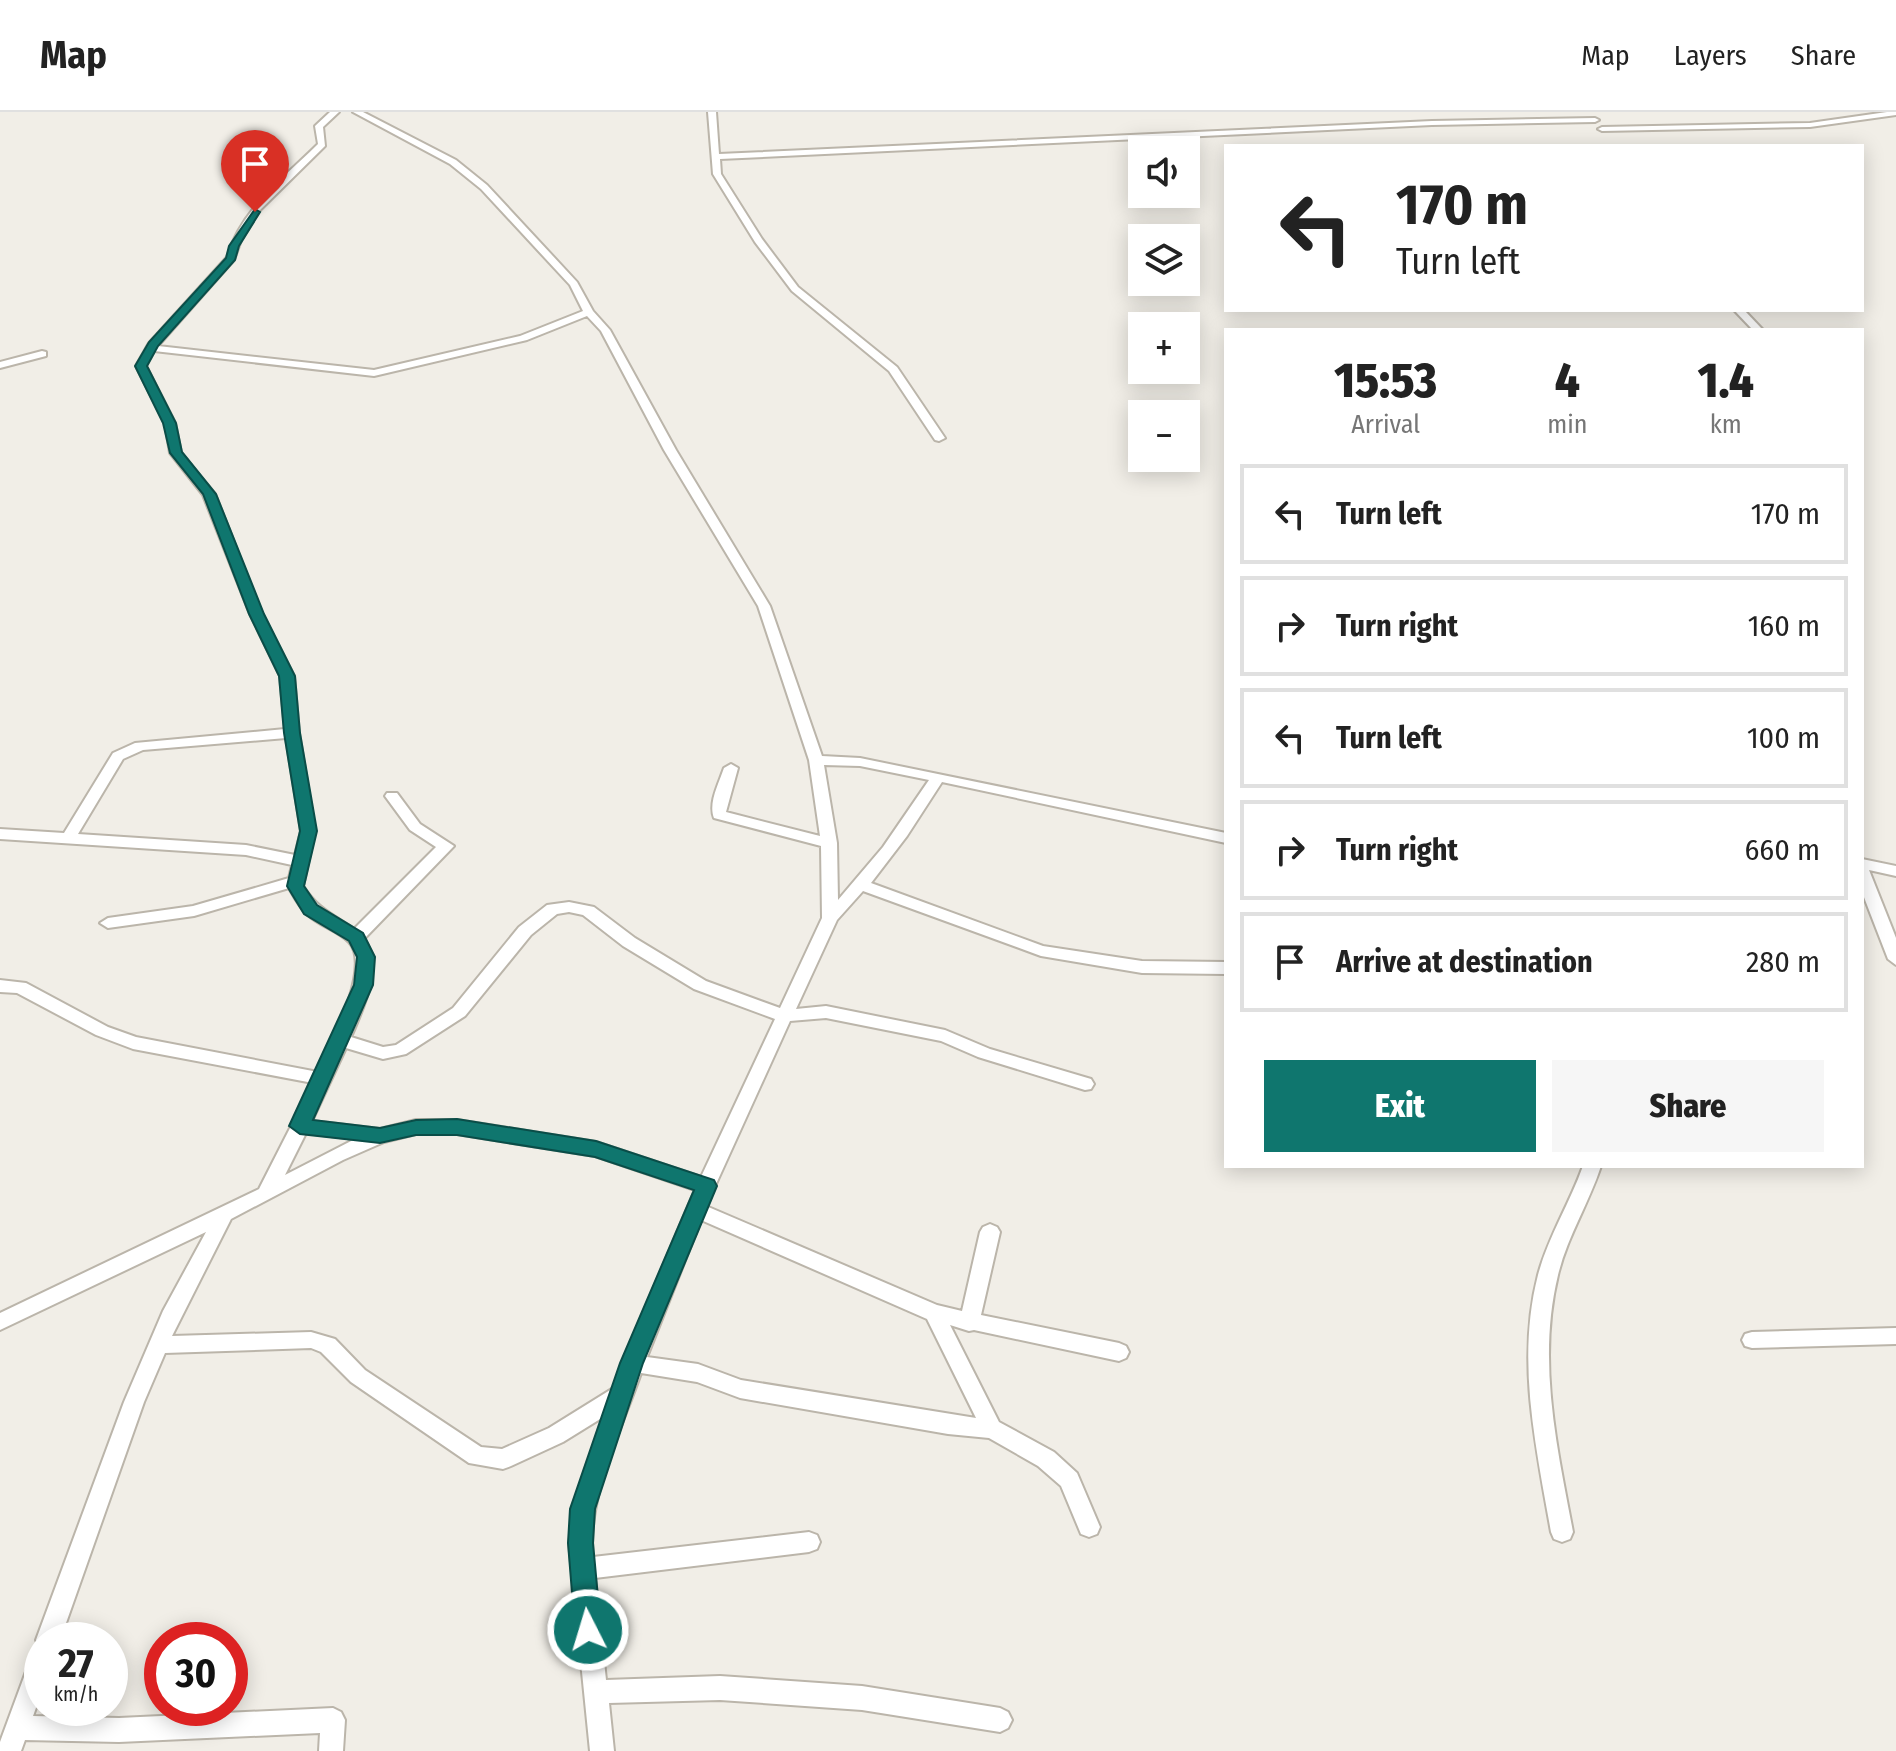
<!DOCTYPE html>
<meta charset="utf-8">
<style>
:root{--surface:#fff;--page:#f6f6f6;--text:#222;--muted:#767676;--line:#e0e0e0;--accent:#0f766e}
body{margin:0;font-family:"Fira Sans Condensed",sans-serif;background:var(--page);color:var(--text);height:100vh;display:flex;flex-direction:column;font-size:30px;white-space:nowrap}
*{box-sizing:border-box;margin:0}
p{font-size:26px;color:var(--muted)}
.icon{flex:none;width:44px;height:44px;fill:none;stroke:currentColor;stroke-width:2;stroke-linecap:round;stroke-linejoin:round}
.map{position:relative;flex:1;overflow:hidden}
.sheet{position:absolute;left:1224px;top:216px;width:640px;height:840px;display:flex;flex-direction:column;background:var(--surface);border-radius:0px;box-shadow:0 4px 20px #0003}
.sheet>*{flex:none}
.hud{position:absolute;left:1224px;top:32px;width:640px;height:168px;border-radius:0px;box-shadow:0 4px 20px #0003;background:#fff;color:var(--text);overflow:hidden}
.buttons{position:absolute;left:1128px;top:24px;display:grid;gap:16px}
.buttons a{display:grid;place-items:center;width:72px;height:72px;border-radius:0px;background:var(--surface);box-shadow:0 4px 20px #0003;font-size:40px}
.speed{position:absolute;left:24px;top:1510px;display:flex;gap:16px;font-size:40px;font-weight:700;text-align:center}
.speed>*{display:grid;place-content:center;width:104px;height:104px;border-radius:50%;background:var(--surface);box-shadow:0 4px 20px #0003;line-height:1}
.speed small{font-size:20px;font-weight:400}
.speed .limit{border:12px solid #d22;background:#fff;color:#111}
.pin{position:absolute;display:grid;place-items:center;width:68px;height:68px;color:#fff;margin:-82px -34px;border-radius:50% 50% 50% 0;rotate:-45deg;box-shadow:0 0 8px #0007}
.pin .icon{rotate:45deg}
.me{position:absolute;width:88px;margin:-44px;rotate:355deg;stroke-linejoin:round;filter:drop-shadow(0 0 6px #0008)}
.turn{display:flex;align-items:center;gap:28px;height:168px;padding:0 40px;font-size:36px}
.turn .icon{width:104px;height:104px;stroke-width:2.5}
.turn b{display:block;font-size:56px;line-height:68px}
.eta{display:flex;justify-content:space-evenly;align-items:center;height:136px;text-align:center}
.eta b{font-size:48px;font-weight:800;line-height:56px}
.cta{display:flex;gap:16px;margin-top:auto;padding:16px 40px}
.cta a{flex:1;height:92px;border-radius:0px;background:var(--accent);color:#fff;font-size:32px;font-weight:800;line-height:92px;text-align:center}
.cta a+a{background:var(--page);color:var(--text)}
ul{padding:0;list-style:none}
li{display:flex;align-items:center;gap:24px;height:100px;margin:0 16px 12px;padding:0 24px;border:4px solid var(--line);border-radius:0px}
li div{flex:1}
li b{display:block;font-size:30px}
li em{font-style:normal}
header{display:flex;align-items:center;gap:48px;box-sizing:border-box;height:112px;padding:0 40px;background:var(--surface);border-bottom:2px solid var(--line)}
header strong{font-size:38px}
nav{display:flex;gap:44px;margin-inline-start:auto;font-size:28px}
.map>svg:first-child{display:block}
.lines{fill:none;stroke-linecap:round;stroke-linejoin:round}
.street-casing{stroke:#bbb5aa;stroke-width:4}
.street{fill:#fff;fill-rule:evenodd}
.route{fill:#0f766e;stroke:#0a4d48;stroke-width:2}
</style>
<header>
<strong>Map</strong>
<nav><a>Map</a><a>Layers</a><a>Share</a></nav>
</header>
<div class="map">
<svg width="1896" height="1639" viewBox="0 0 1896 1639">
<rect width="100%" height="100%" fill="#f1eee7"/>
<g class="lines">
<!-- street casing -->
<g class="street-casing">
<g id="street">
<path d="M330,0H339L323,15L325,34L259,99L241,128L234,148L158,234L374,258L520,224L583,199L570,173L481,77L450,52L353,0H363L456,48L487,73L577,170L593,199L610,218L676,338L770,494L822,644L860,646L1226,721V731L942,670L907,724L871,771L1043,834L1142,849L1226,850V862L1142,861L1041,844L863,779L837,808L796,897L826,894L945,918L990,937L1091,967L1094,972L1091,977L1085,978L978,945L941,929L826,906L790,909L706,1094L937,1193L962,1199L980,1120L983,1115L990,1112L997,1115L1000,1120L981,1203L1119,1231L1126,1234L1129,1240L1126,1246L1119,1249L974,1218L969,1219L950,1213L999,1310L1054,1340L1077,1361L1100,1415L1097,1422L1089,1425L1081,1422L1061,1374L1038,1354L989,1326L948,1322L740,1286L697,1270L641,1261C622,1316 586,1387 593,1445L809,1420L817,1423L820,1430L817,1437L809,1440L595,1466L606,1568L720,1564L862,1574L1000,1596L1008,1600L1012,1608L1008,1616L1000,1620L862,1598L720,1588L609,1591L614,1639H590L569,1431L580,1375L605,1304L563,1330L511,1354L503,1357L469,1351L351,1270L321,1240L311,1236L165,1241L144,1290L60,1528H42V1579L33,1604L119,1606L333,1596L341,1600L345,1608L343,1639H319L320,1621L119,1630L25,1628L21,1639H0V1630L34,1538L40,1536L36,1528L124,1290L163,1199L206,1120L0,1218V1201L259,1077L313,971L133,937L96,923L17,881L0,880V868L26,871L108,915L136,925L318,960C330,934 372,854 349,830C337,818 319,814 307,802C299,795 294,785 289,776L194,804L108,816L100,811L108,806L193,794L289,766L292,753L246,743L0,727V717L64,721L113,641L135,631L285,617L280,564L250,502L203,383L170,341L165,311L136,254L149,231L227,145C242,96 283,67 318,32L315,14ZM587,204L601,219L664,338L758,494L809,648L820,724L726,700L738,656L731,652L724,656C719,671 708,691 714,706L821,734L822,806L780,896L706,869L635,826L594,795L569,790L547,793L519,815L453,896L396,933L383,935L351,925C363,896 384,855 364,827L454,734L420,712L397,681H387L385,684L410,718L436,735L354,817C332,802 318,797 303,774L315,719L299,621L294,564L262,502L215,382L181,341L175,311L146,254L154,239L374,264L527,228ZM286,626L301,719L295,743L246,733L78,722L123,647L143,638ZM824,653L860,654L929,668L883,735L838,788L837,731ZM569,800L583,803L623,834L694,877L775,907L701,1065L596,1030L457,1008H416L380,1017L312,1009L346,936L383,947L406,942L465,904L531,823L557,802ZM306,1021L355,1027L285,1063ZM416,1022H457L595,1044L695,1078L622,1251L623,1254L615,1275L549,1316L502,1337L481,1335L365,1258L335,1227L311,1220L172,1224L231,1107L343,1048L384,1030ZM701,1108L927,1207L976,1306L741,1268L698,1252L647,1245Z"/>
<polygon points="708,0 716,0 719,42 1432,9 1595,6 1599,8 1595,10 1432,13 720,47 721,62 762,127 798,175 897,255 945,326 939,329 935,328 889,259 792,179 755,130 713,62"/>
<polygon points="1887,0 1896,0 1896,3 1810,15 1602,19 1598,17 1602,15 1810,11"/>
<polygon points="1734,198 1744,198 1763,218 1753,218"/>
<polygon points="42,239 46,240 46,244 0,256 0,250"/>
<polygon points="1862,747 1896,754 1896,764 1869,758 1896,826 1896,853 1888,847 1862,780"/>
<path d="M1583,1054H1601C1589,1091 1567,1125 1558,1163C1537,1249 1557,1335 1573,1420L1570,1427L1562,1430L1554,1427L1551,1420C1536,1335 1516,1248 1538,1163C1548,1125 1570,1091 1583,1054Z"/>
<polygon points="1896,1216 1896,1232 1752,1236 1745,1234 1742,1228 1745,1222 1752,1220"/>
</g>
</g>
<!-- street -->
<use href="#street" class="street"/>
</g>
<!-- route -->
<polygon class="route" points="255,97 260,100 239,134 235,148 158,234 147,254 176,311 182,340 216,382 264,502 295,564 300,621 317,719 304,774 317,793 363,821 375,845 373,873 313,1008 380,1016 416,1008 457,1007 596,1029 714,1068 717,1074 643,1251 595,1397 593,1431 601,1518 597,1527 588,1531 579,1527 575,1518 568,1431 570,1397 620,1251 694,1078 595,1045 457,1023 416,1023 380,1031 300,1022 289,1014 354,873 357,845 349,829 304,802 287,774 300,719 284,621 279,564 249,502 203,382 170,341 163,311 135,254 149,230 226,146 229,134"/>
</svg>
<div class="buttons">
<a><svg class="icon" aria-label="sound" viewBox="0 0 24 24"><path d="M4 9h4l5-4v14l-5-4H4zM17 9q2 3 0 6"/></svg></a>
<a><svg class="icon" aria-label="layers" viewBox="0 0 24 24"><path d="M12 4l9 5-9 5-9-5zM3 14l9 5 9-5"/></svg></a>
<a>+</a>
<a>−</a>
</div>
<div class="speed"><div>27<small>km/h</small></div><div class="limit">30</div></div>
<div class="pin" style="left:255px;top:100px;background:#d93025"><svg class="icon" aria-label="arrive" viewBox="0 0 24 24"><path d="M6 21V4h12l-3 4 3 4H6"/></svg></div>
<svg class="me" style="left:588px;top:1518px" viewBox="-20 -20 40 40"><circle r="17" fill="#0f766e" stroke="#fff" stroke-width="3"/><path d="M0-11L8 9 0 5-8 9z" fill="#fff"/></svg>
<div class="hud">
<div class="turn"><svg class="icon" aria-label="left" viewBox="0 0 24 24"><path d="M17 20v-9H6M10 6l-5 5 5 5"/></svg><div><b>170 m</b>Turn left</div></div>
</div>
<section class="sheet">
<div class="eta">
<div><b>15:53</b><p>Arrival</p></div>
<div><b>4</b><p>min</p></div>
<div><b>1.4</b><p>km</p></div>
</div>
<ul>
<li><svg class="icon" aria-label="left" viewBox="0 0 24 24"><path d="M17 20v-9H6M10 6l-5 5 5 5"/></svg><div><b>Turn left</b></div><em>170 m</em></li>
<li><svg class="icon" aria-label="right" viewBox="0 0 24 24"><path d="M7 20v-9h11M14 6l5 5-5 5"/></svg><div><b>Turn right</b></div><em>160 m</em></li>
<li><svg class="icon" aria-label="left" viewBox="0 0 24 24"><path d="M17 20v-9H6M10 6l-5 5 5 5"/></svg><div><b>Turn left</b></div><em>100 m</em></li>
<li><svg class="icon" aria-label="right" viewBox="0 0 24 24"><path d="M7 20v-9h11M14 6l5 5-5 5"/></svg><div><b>Turn right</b></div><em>660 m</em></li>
<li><svg class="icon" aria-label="arrive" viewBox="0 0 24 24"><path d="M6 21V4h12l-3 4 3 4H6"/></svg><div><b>Arrive at destination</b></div><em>280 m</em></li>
</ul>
<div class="cta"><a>Exit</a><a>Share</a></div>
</section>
</div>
